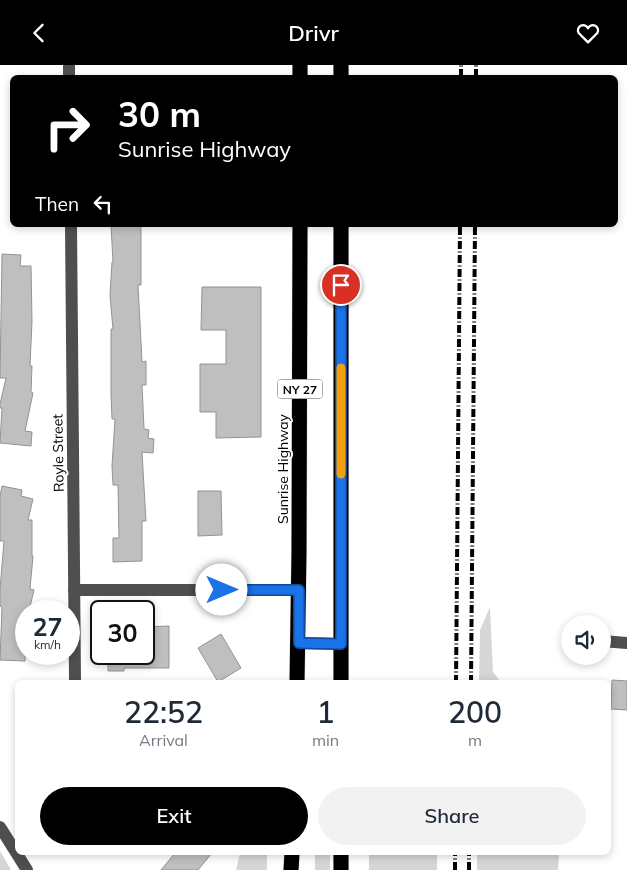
<!DOCTYPE html>
<style>
:root{--surface:#fff;--page:#f2f2f3;--text:#1f2937;--muted:#747a83;--accent:#000}
body{margin:0;font-family:Mulish,sans-serif;background:var(--page);color:var(--text);height:100vh;display:flex;flex-direction:column;font-size:19px;white-space:nowrap}
*{box-sizing:border-box;margin:0}
p{font-size:16px;color:var(--muted)}
.icon{flex:none;width:28px;height:28px;fill:none;stroke:currentColor;stroke-width:2;stroke-linecap:round;stroke-linejoin:round}
.map{position:relative;flex:1;overflow:hidden}
.sheet{position:absolute;left:15px;top:615px;width:596px;height:175px;display:flex;flex-direction:column;background:var(--surface);border-radius:8px;box-shadow:0 2px 8px #0003}
.sheet>*{flex:none}
.top-card{position:absolute;left:10px;top:10px;width:608px;height:152px;border-radius:8px;box-shadow:0 2px 8px #0003;background:#000;color:#fff;overflow:hidden}
.fabs{position:absolute;left:561px;top:550px;display:grid;gap:10px}
.fabs a{display:grid;place-items:center;width:50px;height:50px;border-radius:50%;background:var(--surface);box-shadow:0 2px 8px #0003;font-size:25px}
.speed{position:absolute;left:15px;top:535px;display:flex;gap:10px;font-size:25px;font-weight:700;text-align:center}
.speed>*{display:grid;place-content:center;width:65px;height:65px;border-radius:50%;background:var(--surface);box-shadow:0 2px 8px #0003;line-height:1}
.speed small{font-size:12px;font-weight:400}
.speed .limit{border:2px solid #111;border-radius:8px;background:#fff;color:#111}
.pin{position:absolute;display:grid;place-items:center;width:42px;height:42px;color:#fff;margin:-21px;border:2px solid #fff;border-radius:50%;box-shadow:0 1px 5px #0007}
.me{position:absolute;width:55px;margin:-28px;rotate:90deg;stroke-linejoin:round;filter:drop-shadow(0 0 4px #0008)}
.turn{display:flex;align-items:center;gap:18px;height:105px;padding:0 25px;font-size:22px}
.turn .icon{width:65px;height:65px;stroke-width:2.5}
.turn b{display:block;font-size:35px;line-height:42px}
.then{display:flex;align-items:center;height:48px;padding:0 25px;background:#0003;gap:10px;font-size:19px}
.eta{display:flex;justify-content:space-evenly;align-items:center;height:85px;text-align:center}
.eta b{font-size:30px;font-weight:600;line-height:35px}
.primary-button{display:flex;gap:10px;margin-top:auto;padding:10px 25px}
.primary-button a{flex:1;height:58px;border-radius:30px;background:var(--accent);color:#fff;font-size:20px;font-weight:600;line-height:58px;text-align:center}
.primary-button a+a{background:var(--page);color:var(--text)}
header{display:flex;justify-content:space-between;align-items:center;height:65px;padding:0 25px;background:var(--accent);color:#fff;font-size:22px;font-weight:600}
.map>svg:first-child{display:block}
.green{fill:#d6d6d6}
.building{fill:#bfbfbf;stroke:#939393}
.lines{fill:none;stroke-linecap:round;stroke-linejoin:round}
.highway-casing{stroke:#dbdbdb;stroke-width:16}
.minor{stroke:#4f4f4f;stroke-width:12}
.highway{stroke:#000;stroke-width:15}
.rail{stroke:#000;stroke-width:4;stroke-dasharray:8 2.5 1 2.5;stroke-linecap:butt}
.route-casing{stroke:#114b97;stroke-width:12}
.route{stroke:#1a73e8;stroke-width:9}
.slow{stroke:#f59e0b;stroke-width:9}
.labels{text-anchor:middle;dominant-baseline:central;stroke-width:4;stroke-linejoin:round;paint-order:stroke}
.shield{fill:#fff;stroke:#4c4c4c;stroke-width:1}
.shield-label{font-size:12px;font-weight:bold;fill:#000}
.street-label{font-size:14px;fill:#000;stroke:#fff}
</style>
<header><svg class="icon" aria-label="back" viewBox="0 0 24 24"><path d="M15 5l-7 7 7 7"/></svg>Drivr<svg class="icon" aria-label="heart" viewBox="0 0 24 24"><path d="M12 20l-8-8c-3-5 5-10 8-4 3-6 11-1 8 4z"/></svg></header>
<div class="map">
<svg width="627" height="805" viewBox="0 0 627 805">
<rect width="100%" height="100%" fill="#fff"/>
<!-- green -->
<g class="green">
<polygon points="490,542 493,607 501,617 479,617 480,565"/>
<polygon points="0,786 11,805 0,805"/>
<polygon points="240,788 267,788 267,805 236,805"/>
<rect x="315" y="788" width="15" height="17"/>
<rect x="369" y="788" width="68" height="17"/>
<polygon points="477,788 559,788 558,805 477,805"/>
</g>
<!-- building -->
<g class="building">
<polygon points="111,160 141,160 141,220 138,220 142,297 146,296 146,320 142,320 144,364 149,365 148,373 154,374 153,388 142,387 146,456 142,456 142,496 113,497 113,473 119,473 118,420 113,420 112,401 115,354 112,354 111,330 111,264 113,264 110,231 112,197 113,197"/>
<polygon points="2,189 21,190 20,201 31,201 32,256 30,301 32,301 31,327 33,328 25,366 32,367 31,381 0,378 2,343 0,343 0,339 6,313 0,313"/>
<polygon points="202,222 261,222 261,372 216,373 216,347 200,347 200,299 226,299 226,265 201,265"/>
<polygon points="2,421 22,425 21,431 33,434 28,455 32,455 32,491 33,491 30,524 34,525 29,546 26,546 25,596 0,595 2,542 0,541 0,524 4,476 0,476 0,431"/>
<polygon points="198,426 221,426 222,470 198,471"/>
<polygon points="169,561 169,603 124,603 124,606 108,606 108,589 144,589 144,562"/>
<polygon points="221,569 241,603 218,617 198,583"/>
<polygon points="612,615 627,616 627,645 611,644"/>
<polygon points="175,788 212,788 198,805 161,805"/>
</g>
<g class="lines">
<!-- highway casing -->
<g class="highway-casing">
<g id="highway">
<polyline points="300,12 300,0"/>
<polyline points="341,12 341,0"/>
<polyline points="341,160 341,618"/>
<polyline points="297,618 299,487 300,160"/>
<polyline points="341,788 341,805"/>
<polyline points="291,805 292,788"/>
</g>
</g>
<!-- minor -->
<g class="minor">
<polyline points="69,0 69,12"/>
<polyline points="71,160 75,615"/>
<polyline points="74,525 299,525"/>
<polyline points="602,576 627,578"/>
<polyline points="299,578 341,579"/>
<polyline points="0,762 27,805"/>
</g>
<!-- highway -->
<use href="#highway" class="highway"/>
<!-- rail -->
<g class="rail">
<polyline points="461,12 461,0"/>
<polyline points="476,12 476,0"/>
<polyline points="456,618 460,160"/>
<polyline points="471,618 475,160"/>
<polyline points="455,805 455,788"/>
<polyline points="469,805 469,788"/>
</g>
</g>
<g class="lines">
<!-- route casing -->
<g class="route-casing">
<polyline id="route" points="222,525 299,525 299,578 341,579 341,220"/>
</g>
<!-- route -->
<use href="#route" class="route"/>
<!-- slow -->
<polyline class="slow" points="341,303 341,409"/>
</g>
<g class="labels">
<!-- shield labels -->
<rect class="shield" x="277.5" y="314.5" width="45" height="19" rx="4"/>
<g class="shield-label">
<text x="300" y="324">NY 27</text>
</g>
<!-- street labels -->
<g class="street-label">
<text transform="translate(58 388) rotate(-91)">Royle Street</text>
<text transform="translate(283 404) rotate(-90)">Sunrise Highway</text>
</g>
</g>
</svg>
<div class="fabs">
<a><svg class="icon" aria-label="sound" viewBox="0 0 24 24"><path d="M4 9h4l5-4v14l-5-4H4zM17 9q2 3 0 6"/></svg></a>
</div>
<div class="speed"><div>27<small>km/h</small></div><div class="limit">30</div></div>
<div class="pin" style="left:341px;top:220px;background:#d93025"><svg class="icon" aria-label="arrive" viewBox="0 0 24 24"><path d="M6 21V4h12l-3 4 3 4H6"/></svg></div>
<svg class="me" style="left:222px;top:525px" viewBox="-20 -20 40 40"><circle r="19" fill="#fff"/><path d="M0-13L10 11 0 6-10 11z" fill="#1a73e8"/></svg>
<div class="top-card">
<div class="turn"><svg class="icon" aria-label="right" viewBox="0 0 24 24"><path d="M7 20v-9h11M14 6l5 5-5 5"/></svg><div><b>30 m</b>Sunrise Highway</div></div>
<div class="then">Then<svg class="icon" aria-label="left" viewBox="0 0 24 24"><path d="M17 20v-9H6M10 6l-5 5 5 5"/></svg></div>
</div>
<section class="sheet">
<div class="eta">
<div><b>22:52</b><p>Arrival</p></div>
<div><b>1</b><p>min</p></div>
<div><b>200</b><p>m</p></div>
</div>
<div class="primary-button"><a>Exit</a><a>Share</a></div>
</section>
</div>
